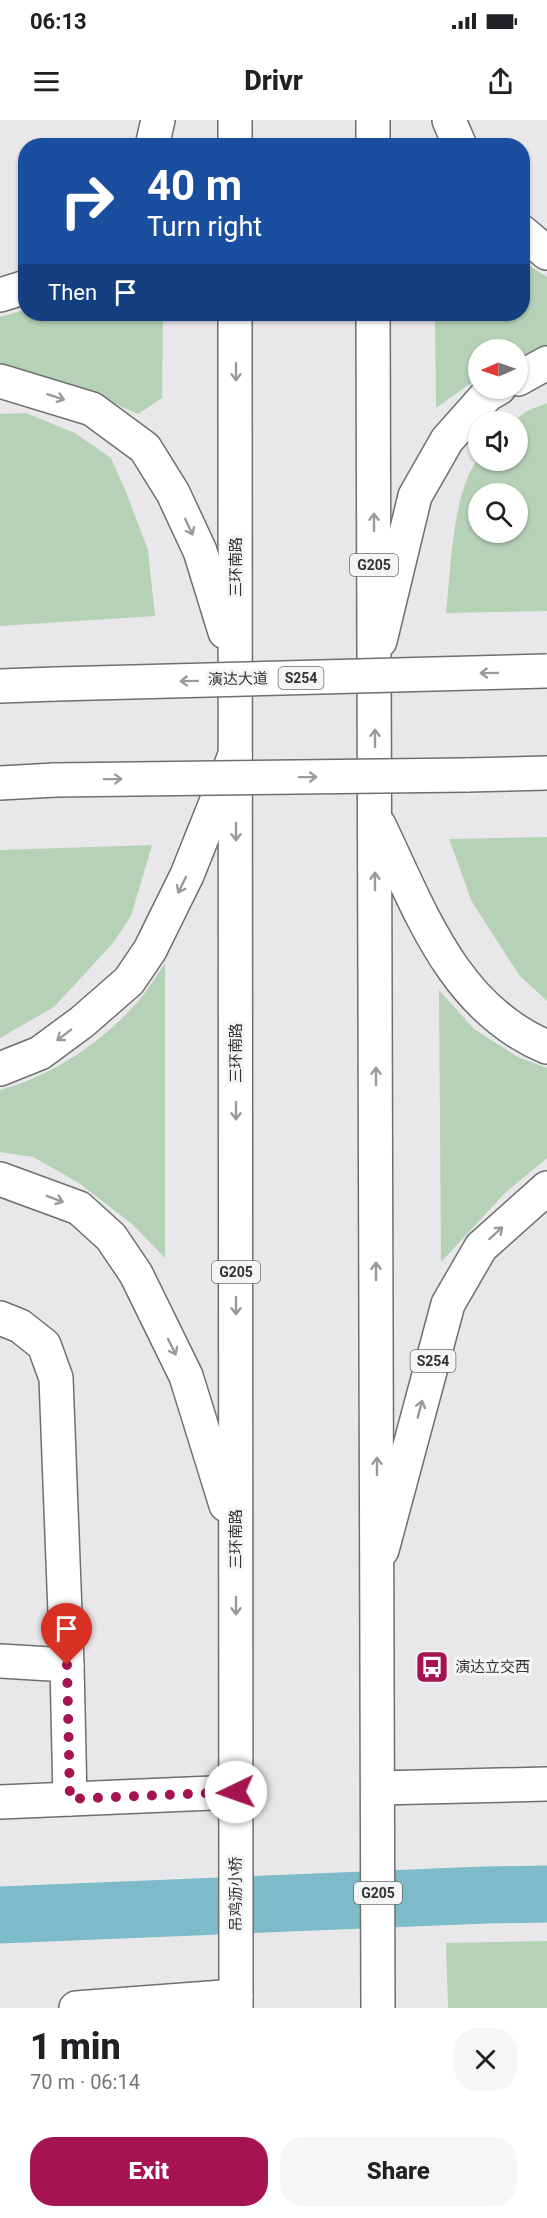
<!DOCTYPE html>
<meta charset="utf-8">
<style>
:root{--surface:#fff;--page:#f6f6f6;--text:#202124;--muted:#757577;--accent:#a51351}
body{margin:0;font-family:Roboto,"Noto Sans SC",sans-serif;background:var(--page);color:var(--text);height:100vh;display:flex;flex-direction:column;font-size:22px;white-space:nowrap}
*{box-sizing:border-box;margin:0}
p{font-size:20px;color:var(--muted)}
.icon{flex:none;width:33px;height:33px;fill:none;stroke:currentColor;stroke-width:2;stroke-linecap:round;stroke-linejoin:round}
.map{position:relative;height:1888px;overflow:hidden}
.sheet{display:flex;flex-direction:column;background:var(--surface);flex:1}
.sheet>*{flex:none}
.banner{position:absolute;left:18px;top:18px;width:512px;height:183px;border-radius:24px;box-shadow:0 2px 4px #0004;background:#1a4fa0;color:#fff;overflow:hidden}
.needle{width:39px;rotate:268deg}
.controls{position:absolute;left:468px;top:219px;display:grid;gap:12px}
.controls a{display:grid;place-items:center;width:60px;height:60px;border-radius:50%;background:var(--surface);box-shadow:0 2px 4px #0004;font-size:30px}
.pin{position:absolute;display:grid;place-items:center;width:51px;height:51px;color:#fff;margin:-62px -26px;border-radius:50% 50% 50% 0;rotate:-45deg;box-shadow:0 0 6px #0007}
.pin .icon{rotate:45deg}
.me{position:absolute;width:66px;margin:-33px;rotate:267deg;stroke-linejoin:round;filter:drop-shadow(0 0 4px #0008)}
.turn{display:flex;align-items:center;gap:21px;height:126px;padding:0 30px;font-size:27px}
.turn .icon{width:78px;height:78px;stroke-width:2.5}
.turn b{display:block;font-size:42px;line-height:51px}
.then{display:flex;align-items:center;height:57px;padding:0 30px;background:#0003;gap:12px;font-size:22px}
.round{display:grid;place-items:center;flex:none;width:63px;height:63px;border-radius:24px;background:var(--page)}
.overview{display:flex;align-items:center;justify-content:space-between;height:102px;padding:0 30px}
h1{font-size:36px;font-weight:800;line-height:45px}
.action{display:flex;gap:12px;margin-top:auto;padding:12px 30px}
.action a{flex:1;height:69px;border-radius:24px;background:var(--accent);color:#fff;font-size:24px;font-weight:800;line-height:69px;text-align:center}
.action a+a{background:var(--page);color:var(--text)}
.status{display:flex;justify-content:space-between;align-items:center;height:42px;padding:0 30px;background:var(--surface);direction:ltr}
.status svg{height:16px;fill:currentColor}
header{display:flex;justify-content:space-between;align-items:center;height:78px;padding:0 30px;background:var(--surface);font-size:27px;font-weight:800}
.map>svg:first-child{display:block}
.green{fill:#b5d1b6;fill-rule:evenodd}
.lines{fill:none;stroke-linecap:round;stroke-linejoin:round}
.river{stroke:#7dbbc9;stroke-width:57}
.street-casing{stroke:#6f6f71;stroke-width:36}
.secondary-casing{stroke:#6f6f71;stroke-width:36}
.primary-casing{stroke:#6f6f71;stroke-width:36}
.highway-casing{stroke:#6f6f71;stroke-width:36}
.street{stroke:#fff;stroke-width:33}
.secondary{stroke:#fff;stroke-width:33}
.primary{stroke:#fff;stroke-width:33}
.highway{stroke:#fff;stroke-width:33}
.primary-bridge-casing{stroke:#6f6f71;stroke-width:36;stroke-linecap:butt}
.primary-bridge{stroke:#fff;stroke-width:33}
.oneway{stroke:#9a9a9a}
.route{stroke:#a51351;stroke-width:10;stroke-dasharray:0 18}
.labels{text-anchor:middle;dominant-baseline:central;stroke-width:6;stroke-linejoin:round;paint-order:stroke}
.shield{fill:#f5f5f7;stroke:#6e6e6f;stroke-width:1.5}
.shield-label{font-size:14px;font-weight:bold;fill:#343435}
.street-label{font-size:15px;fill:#343435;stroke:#f5f5f7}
.poi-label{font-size:15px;fill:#343435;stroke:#f5f5f7;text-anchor:start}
</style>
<div class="status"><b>06:13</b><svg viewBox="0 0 49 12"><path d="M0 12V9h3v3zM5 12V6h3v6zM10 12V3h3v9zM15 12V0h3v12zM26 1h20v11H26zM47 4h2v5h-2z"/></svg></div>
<header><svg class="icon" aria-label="menu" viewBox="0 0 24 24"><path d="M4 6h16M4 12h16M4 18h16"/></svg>Drivr<svg class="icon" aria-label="share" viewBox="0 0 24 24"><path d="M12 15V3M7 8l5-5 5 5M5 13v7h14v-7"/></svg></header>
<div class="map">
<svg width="547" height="1888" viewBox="0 0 547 1888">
<rect width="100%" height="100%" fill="#e8e8ea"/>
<!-- green -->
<g class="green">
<polygon points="522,141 547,157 547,227 518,238 518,230 478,230 478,258 436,288 435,194 522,194"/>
<polygon points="25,190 26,194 163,194 162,278 138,294 77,267 0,249 0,197"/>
<path d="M547,283V491L446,493C451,450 452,373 478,339L518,340V302L514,301L527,291ZM478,374H518V412H478Z"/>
<polygon points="26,293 75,313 111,338 126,372 148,430 155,496 0,506 0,294"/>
<polygon points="547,717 547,881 519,855 472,782 449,719"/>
<polygon points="152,725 131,796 113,823 54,887 0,918 0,730"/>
<path d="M165,843V1138L132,1104L79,1063L33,1037L0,1032V970C49,957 98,925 132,888C145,875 155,858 165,843Z"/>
<polygon points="439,870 474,909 518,937 547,948 547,1038 505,1073 441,1142"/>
<polygon points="547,1821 547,1888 448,1888 446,1823"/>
</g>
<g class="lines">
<!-- river -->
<polyline class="river" points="0,1795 485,1775 547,1774"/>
<!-- street casing -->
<g class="street-casing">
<g id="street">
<polyline points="0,1198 20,1206 44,1225 56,1258 67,1545"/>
<polyline points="0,1541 67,1545 70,1679"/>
<polyline points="0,1682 236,1672"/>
<polyline points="76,1888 236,1876"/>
</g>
</g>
<!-- secondary casing -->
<g class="secondary-casing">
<polyline id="secondary" points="378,1668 547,1664"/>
</g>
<!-- primary casing -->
<g class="primary-casing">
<g id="primary">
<polyline points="152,26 158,0"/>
<polyline points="0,175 26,167"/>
<polyline points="518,259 547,243"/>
<polyline points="380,521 415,376 447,320 487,275 499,268"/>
<polyline points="0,566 56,564"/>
<polyline points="466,655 547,653"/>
<polyline points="0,663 55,660"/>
<polyline points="0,949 40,933 82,902 129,861 150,830 187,755 235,635"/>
<polyline points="382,1430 448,1184 481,1127 547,1068"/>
</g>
</g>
<!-- highway casing -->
<g class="highway-casing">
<g id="highway">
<polyline points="235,0 235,26"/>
<polyline points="373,0 373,26"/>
<polyline points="449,0 460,26"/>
<polyline points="522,112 547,133"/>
<polyline points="235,194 236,1888"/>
<polyline points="373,194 378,1888"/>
<polyline points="0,261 92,289 145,328 173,373 200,431 225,512"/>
<path d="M379,705C420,790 453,888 547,927"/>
<polyline points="0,1059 79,1088 111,1117 136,1154 186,1256 226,1385"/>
</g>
</g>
<!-- street -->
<use href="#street" class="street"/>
<!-- secondary -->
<use href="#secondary" class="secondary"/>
<!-- primary -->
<use href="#primary" class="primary"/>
<!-- highway -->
<use href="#highway" class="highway"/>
<!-- primary-bridge casing -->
<g class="primary-bridge-casing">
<g id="primary-bridge">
<polyline points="56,564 547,551"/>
<polyline points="55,660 466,655"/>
</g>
</g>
<!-- primary-bridge -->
<use href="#primary-bridge" class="primary-bridge"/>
</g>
<!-- one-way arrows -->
<defs><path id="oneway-shaft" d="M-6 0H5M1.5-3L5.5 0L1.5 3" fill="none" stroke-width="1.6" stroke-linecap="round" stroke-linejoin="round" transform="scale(1.5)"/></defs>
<g class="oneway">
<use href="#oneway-shaft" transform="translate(236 252) rotate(90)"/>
<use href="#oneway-shaft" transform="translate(56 277) rotate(18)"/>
<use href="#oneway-shaft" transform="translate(374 402) rotate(-90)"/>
<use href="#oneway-shaft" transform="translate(189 407) rotate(65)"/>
<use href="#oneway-shaft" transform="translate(489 553) rotate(179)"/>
<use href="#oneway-shaft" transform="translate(189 561) rotate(179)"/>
<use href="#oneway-shaft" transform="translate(375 618) rotate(-90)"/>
<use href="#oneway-shaft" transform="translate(308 657) rotate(-1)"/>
<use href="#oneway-shaft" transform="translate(113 659) rotate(-1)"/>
<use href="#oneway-shaft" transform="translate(236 712) rotate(90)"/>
<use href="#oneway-shaft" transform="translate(375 761) rotate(-90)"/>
<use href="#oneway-shaft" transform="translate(182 765) rotate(116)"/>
<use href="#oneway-shaft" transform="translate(64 915) rotate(143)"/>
<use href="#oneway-shaft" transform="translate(376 956) rotate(-90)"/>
<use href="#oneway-shaft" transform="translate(236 991) rotate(90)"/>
<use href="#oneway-shaft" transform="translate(55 1079) rotate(21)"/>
<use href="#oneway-shaft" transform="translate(496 1113) rotate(-42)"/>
<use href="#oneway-shaft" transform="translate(376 1151) rotate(-90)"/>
<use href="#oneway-shaft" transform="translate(236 1186) rotate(90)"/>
<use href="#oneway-shaft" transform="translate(172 1227) rotate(64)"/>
<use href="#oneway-shaft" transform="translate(420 1289) rotate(-75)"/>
<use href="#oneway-shaft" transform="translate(377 1346) rotate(-90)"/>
<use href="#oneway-shaft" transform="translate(236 1486) rotate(90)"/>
</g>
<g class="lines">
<!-- route -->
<polyline class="route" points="67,1545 70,1679 236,1672"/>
</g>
<!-- icons -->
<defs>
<g id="bus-square" transform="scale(1.725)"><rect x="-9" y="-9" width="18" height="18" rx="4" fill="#a51351" stroke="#f5f5f7"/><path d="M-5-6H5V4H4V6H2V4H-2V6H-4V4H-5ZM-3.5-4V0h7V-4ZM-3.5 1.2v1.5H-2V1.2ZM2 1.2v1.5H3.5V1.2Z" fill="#fff"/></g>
</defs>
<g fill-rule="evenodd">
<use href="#bus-square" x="432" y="1547"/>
</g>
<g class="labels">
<!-- shield labels -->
<g class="shield">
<rect x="350" y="434" width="48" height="22" rx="4.5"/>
<rect x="278.5" y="547" width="45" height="22" rx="4.5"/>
<rect x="212" y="1141" width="48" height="22" rx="4.5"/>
<rect x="410.5" y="1230" width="45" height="22" rx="4.5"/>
<rect x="354" y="1762" width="48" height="22" rx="4.5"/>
</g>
<g class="shield-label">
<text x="374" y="445">G205</text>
<text x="301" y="558">S254</text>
<text x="236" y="1152">G205</text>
<text x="433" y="1241">S254</text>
<text x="378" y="1773">G205</text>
</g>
<!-- street labels -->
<g class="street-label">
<text transform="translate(236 447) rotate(-90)">三环南路</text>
<text transform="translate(238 559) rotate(-1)">演达大道</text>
<text transform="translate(236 933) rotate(-90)">三环南路</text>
<text transform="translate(236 1419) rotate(-90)">三环南路</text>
<text transform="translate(236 1774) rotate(-90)">吊鸡沥小桥</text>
</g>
<!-- poi labels -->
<g class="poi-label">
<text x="455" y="1547">演达立交西</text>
</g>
</g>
</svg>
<div class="controls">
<a><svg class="needle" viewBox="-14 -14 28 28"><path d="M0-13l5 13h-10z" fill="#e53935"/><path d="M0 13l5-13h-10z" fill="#757577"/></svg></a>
<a><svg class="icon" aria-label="sound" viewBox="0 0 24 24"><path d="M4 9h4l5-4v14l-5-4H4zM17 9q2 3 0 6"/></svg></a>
<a><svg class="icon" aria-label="search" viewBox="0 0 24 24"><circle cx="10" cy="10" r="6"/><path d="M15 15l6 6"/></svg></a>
</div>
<div class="pin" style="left:67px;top:1545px;background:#d93025"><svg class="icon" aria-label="arrive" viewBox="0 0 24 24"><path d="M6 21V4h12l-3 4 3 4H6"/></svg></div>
<svg class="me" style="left:236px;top:1672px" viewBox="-20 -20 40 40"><circle r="19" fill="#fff"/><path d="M0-13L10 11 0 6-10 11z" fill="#a51351"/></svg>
<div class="banner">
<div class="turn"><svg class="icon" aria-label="right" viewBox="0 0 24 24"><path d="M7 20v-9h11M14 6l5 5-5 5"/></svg><div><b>40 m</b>Turn right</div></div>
<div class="then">Then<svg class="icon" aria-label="arrive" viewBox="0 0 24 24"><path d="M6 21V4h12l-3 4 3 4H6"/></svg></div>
</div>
</div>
<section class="sheet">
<div class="overview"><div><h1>1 min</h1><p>70 m · 06:14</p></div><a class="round"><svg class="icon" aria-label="close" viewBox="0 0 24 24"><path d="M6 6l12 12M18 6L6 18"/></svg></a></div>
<div class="action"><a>Exit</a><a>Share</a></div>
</section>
